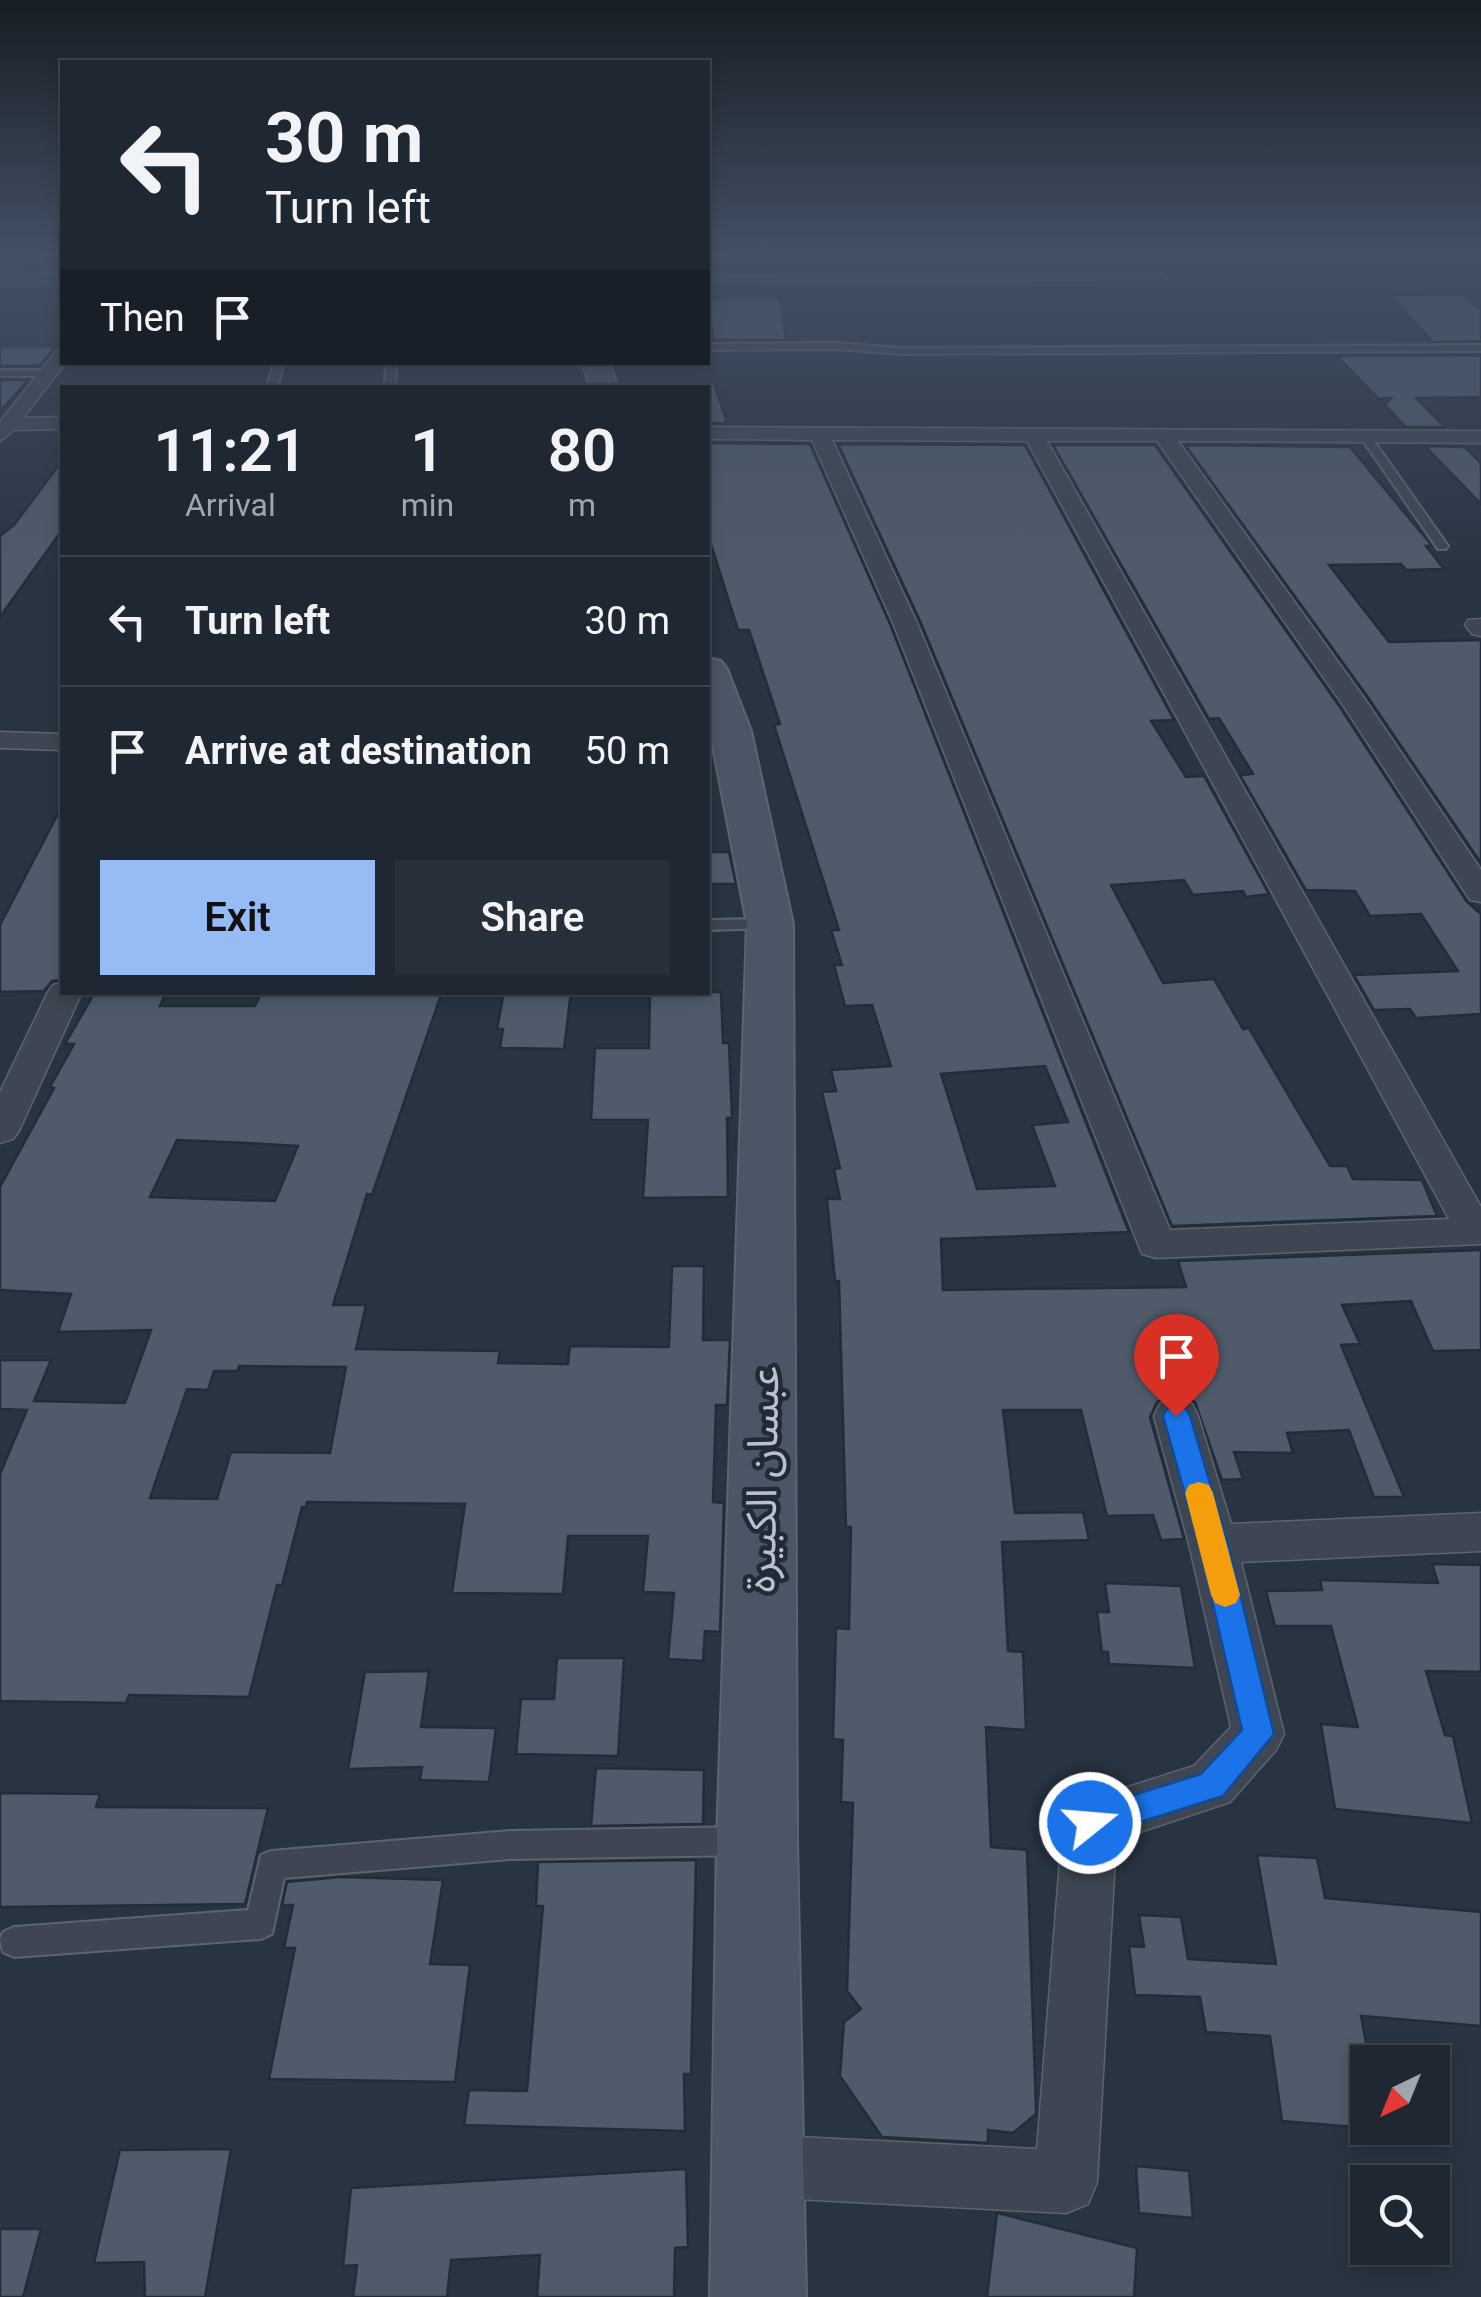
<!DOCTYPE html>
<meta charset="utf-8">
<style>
:root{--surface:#1f2732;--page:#272f3a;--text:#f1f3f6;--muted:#a1a5ac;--line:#3c444d;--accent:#97bbf4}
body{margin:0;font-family:Roboto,"Noto Sans Arabic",sans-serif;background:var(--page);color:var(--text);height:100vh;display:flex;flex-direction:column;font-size:38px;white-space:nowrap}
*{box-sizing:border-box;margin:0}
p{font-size:32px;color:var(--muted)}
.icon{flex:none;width:55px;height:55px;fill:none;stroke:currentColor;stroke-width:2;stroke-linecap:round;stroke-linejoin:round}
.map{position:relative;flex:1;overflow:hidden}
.drawer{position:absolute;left:60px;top:385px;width:650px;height:610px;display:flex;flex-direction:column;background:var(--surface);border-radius:0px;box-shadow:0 5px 15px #0003,0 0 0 2px var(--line)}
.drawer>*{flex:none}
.top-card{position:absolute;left:60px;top:60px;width:650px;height:305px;border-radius:0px;box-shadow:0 5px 15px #0003,0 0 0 2px var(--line);background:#1f2732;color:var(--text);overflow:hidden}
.needle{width:65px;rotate:223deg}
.controls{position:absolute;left:1350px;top:2045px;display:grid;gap:20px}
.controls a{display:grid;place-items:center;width:100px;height:100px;border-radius:0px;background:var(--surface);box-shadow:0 5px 15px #0003,0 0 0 2px var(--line);font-size:50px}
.pin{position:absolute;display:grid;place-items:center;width:85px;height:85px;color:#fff;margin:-102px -42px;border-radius:50% 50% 50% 0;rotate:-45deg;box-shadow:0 0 10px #0007}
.pin .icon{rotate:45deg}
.me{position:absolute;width:110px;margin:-55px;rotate:73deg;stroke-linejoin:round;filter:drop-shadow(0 0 8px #0008)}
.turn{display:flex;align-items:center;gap:35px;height:210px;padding:0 40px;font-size:45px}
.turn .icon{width:130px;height:130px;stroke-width:2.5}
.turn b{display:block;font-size:70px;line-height:85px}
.then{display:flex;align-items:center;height:95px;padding:0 40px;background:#0003;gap:20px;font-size:38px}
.eta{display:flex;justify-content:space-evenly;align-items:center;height:170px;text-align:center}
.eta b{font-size:60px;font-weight:600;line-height:70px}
.action{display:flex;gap:20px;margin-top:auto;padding:20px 40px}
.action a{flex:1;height:115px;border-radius:0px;background:var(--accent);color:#111;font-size:40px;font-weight:600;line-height:115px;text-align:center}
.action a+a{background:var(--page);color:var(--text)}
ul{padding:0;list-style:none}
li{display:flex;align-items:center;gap:30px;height:130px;padding:0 40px;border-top:2px solid var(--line)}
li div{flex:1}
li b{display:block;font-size:38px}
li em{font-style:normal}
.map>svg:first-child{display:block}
.building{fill:#4f5b6b;stroke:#232d3a;stroke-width:2.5;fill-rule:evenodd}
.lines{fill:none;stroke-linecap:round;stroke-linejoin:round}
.lane-casing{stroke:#5b646f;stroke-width:4}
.street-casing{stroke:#5b646f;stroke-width:3}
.secondary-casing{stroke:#5b646f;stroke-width:4}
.lane{fill:#3d4652;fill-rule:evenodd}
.street{fill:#3d4652;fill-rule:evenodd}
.secondary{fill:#4b5565;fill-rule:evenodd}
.route{fill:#1a73e8;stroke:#114b97;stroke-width:2.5}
.slow{fill:#f59e0b}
.labels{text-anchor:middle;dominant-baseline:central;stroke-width:9;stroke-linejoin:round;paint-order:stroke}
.near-street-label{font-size:42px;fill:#bac1cc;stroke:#212b38}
</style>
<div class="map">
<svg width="1481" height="2297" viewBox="0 0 1481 2297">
<rect width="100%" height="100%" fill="#293442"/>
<!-- building -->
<g class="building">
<polygon points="1462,294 1481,310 1481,341 1433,342 1391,295"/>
<polygon points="708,299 780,299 786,340 713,340"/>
<polygon points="0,346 56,346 39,366 0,366"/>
<polygon points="1481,355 1481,397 1416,398 1445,427 1406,427 1385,405 1391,398 1379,399 1337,356"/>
<polygon points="0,380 28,380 0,412"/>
<polygon points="714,383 727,423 708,423 708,384"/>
<path d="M708,443L810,444L890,624L1129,1232L941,1239L943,1290L1186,1287L1178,1261L1481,1250V1350L1433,1351L1411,1301L1342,1305L1360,1344L1341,1345L1404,1497H1374L1349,1430L1287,1433L1293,1453L1234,1452L1243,1479L1222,1480L1195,1402L1175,1395L1157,1402L1150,1417L1184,1539L1161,1540L1153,1515L1107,1516L1081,1410H1003L1015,1513L1083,1512L1089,1540L1002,1542L1008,1651L1023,1652L1026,1730L986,1727L991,1847L1027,1850L1036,2108V2114L1013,2133L988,2130V2143L882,2137L840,2076L844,2022L861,2009L847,1991L853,1803L841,1802L843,1740L833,1739L836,1628L849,1629L851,1527H846L839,1281H835L827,1199H840L834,1169L840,1168L822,1092L836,1091L831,1070L891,1066L872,1005L845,1006L834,965H842L831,930H839L774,725L780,724L749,630H738L708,535ZM1045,1066L1068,1122L1032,1125L1055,1186L977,1189L941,1074Z"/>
<polygon points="838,444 1025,445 1174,720 1151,721 1186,777 1204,776 1269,894 1246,897 1243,891 1193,895 1184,880 1111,885 1163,983 1214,979 1243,1029 1249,1028 1330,1166 1347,1166 1353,1179 1422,1180 1437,1216 1172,1226 920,621"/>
<polygon points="1053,445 1155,445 1340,707 1467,902 1481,914 1481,1014 1416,1018 1410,1009 1374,1010 1354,975 1458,971 1421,914 1370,916 1355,891 1306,890 1240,775 1253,774 1219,718 1209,719"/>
<polygon points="1185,445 1350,447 1428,541 1432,546 1426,546 1444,569 1406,570 1401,564 1329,565 1389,642 1481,640 1481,863 1367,696"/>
<polygon points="1425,446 1465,447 1481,463 1481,504"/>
<polygon points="62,461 62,530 0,617 0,536 14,525"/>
<polygon points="62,806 62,980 52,981 44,991 0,992 0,925"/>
<polygon points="708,852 729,852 736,884 708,884"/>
<path d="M95,992H166L160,1006H255L261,992H442L372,1195L367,1194L333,1305H366L356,1349L500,1351L498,1363L568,1364L570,1346L669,1347L672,1266H704L703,1340H730L727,1405H716L713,1502L724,1503L720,1632L705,1631L703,1661L668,1659L674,1593L643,1592L648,1536H568L563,1594L452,1593L465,1504L307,1502L306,1507H302L282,1585H277L249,1697L129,1695L126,1703L0,1701V1474L27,1410L0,1409V1360H51L34,1401L125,1403L151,1330L58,1332L71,1294L0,1290V1187L54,1088L50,1087L74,1044H65ZM177,1140L247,1143L298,1146L275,1201L150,1197ZM239,1366L346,1367L330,1453L231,1452L217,1499L150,1498L187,1389L208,1390L214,1371H238Z"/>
<polygon points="504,992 571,992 564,1049 500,1048 503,1029 497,1029"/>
<polygon points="650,992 721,992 723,1043 729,1043 732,1118 727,1118 728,1197 643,1198 648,1120 591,1120 595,1048 649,1048"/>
<polygon points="1432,1564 1481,1565 1481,1672 1426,1671 1445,1735 1453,1736 1472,1823 1335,1809 1321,1724 1358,1727 1331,1626 1275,1626 1266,1591 1322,1590 1320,1580 1438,1583"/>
<polygon points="1105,1583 1181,1586 1195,1668 1109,1664 1108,1652 1102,1652 1097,1612 1109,1612"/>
<polygon points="557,1658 624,1658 618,1756 516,1754 521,1699 554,1699"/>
<polygon points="429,1671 421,1727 496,1728 489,1782 420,1780 422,1767 348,1769 365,1672"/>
<polygon points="596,1768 704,1770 703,1824 591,1826"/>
<polygon points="0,1793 100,1794 96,1807 268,1808 245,1904 0,1907"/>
<polygon points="1257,1855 1317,1858 1325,1898 1481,1912 1481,2026 1361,2016 1368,2053 1368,2128 1282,2121 1270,2036 1206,2032 1200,1997 1135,1995 1129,1946 1144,1947 1139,1915 1181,1917 1188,1959 1276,1964"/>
<polygon points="696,1860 691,2074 684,2074 685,2131 464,2125 469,2090 527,2091 543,1906 536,1906 538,1862"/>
<polygon points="340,1877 443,1880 430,1964 470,1965 455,2082 269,2079 295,1948 284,1948 293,1905 282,1905 287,1882"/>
<polygon points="231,2149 205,2297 145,2297 144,2262 94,2263 120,2150"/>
<polygon points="1136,2166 1189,2171 1193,2218 1139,2213"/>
<polygon points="686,2169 688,2247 675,2248 674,2297 537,2297 540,2255 451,2260 447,2297 353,2297 357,2265 343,2266 351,2188"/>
<polygon points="997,2213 1137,2248 1134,2297 987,2297"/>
<polygon points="0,2229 41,2229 23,2297 0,2297"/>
</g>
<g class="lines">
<!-- lane casing -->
<g class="lane-casing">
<g id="lane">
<polygon points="1164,274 1167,279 708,281 708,276"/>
<polygon points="839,343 899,348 1481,345 1481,351 899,354 839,349 708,350 708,344"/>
<polygon points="274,362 284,362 277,388 267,388"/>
<polygon points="386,363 396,363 395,388 385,388"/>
<polygon points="0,370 47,370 52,373 47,376 0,376"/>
<polygon points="1363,437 1371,437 1448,546 1446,549 1438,549 1362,439"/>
<polygon points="770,919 779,924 776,928 708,930 708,920"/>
<polygon points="745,1827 755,1831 760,1841 755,1851 745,1855 511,1859 284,1878 272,1934 261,1939 14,1957 3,1952 0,1939 3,1932 14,1927 248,1910 261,1855 271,1851 511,1831"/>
</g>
</g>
<!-- street casing -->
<g class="street-casing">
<g id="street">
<polygon points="0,273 62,274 62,284 0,283"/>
<polygon points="62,350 66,362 23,418 62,417 62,429 14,430 0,441 0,422 56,351"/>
<path d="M708,427L1481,431V443L1178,441L1364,698L1481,870V902L1470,900L1343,705L1157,441H1047L1481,1207V1244L1156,1258L1142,1254L893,623L812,440L708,439ZM832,440L1027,441L1449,1219L1170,1230L917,623Z"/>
<polygon points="1481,619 1481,636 1472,634 1465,625 1468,620"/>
<polygon points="0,732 62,734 62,750 0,748"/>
<polygon points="62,983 62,992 82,992 19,1131 13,1139 0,1143 0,1092 48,992 53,985"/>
<polygon points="1176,1399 1192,1404 1198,1416 1231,1524 1481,1513 1481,1551 1241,1562 1284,1734 1276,1750 1230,1802 1116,1840 1097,2182 1088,2204 1066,2213 757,2197 735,2188 726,2166 735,2144 757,2135 1037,2149 1063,1823 1071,1805 1194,1766 1231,1727 1189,1544 1154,1416 1160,1404"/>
</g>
</g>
<!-- secondary casing -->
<g class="secondary-casing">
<g id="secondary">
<polygon points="582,362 609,362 618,388 590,388"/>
<polygon points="708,658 721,661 727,669 751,731 793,924 797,1840 806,2297 710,2297 717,1840 747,924 708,721"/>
</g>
</g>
<!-- lane -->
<use href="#lane" class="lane"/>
<!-- street -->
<use href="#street" class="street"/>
<!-- secondary -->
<use href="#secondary" class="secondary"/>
</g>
<!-- sky -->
<linearGradient id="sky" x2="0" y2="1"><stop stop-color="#171d24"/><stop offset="0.44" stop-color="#435065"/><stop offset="1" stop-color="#435065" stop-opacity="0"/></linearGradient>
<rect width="1481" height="577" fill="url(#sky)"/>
<!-- route -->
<polygon class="route" points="1176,1406 1186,1409 1190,1416 1228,1544 1274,1734 1223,1796 1090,1838 1079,1834 1074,1823 1079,1812 1201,1774 1242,1730 1199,1544 1163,1416 1167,1409"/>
<!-- slow -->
<polygon class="slow" points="1199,1482 1209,1485 1213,1493 1240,1595 1236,1603 1225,1607 1215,1603 1211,1595 1185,1493 1189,1485"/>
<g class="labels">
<!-- near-street labels -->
<g class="near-street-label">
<text transform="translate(762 1479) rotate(-89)">عبسان الكبيرة</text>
</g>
</g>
</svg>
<div class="controls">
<a><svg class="needle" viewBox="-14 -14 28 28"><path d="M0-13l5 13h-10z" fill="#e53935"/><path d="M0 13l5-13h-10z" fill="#a1a5ac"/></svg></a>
<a><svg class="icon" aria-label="search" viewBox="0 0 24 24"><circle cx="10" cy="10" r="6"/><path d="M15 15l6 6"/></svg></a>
</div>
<div class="pin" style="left:1176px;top:1416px;background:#d93025"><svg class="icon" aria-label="arrive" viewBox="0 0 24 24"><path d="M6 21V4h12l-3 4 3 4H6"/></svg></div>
<svg class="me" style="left:1090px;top:1823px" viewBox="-20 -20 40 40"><circle r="17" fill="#1a73e8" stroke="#fff" stroke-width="3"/><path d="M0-11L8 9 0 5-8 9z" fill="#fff"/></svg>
<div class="top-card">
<div class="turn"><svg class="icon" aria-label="left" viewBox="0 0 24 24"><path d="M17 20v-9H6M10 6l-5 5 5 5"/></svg><div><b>30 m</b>Turn left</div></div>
<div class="then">Then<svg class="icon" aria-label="arrive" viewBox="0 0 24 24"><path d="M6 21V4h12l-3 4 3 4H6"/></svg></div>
</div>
<section class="drawer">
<div class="eta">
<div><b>11:21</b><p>Arrival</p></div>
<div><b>1</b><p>min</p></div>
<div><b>80</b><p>m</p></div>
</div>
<ul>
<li><svg class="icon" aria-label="left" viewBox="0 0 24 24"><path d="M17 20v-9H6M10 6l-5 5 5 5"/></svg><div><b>Turn left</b></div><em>30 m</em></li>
<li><svg class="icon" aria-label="arrive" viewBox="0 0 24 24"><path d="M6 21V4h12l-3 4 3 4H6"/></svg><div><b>Arrive at destination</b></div><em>50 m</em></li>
</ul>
<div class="action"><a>Exit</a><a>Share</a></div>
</section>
</div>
